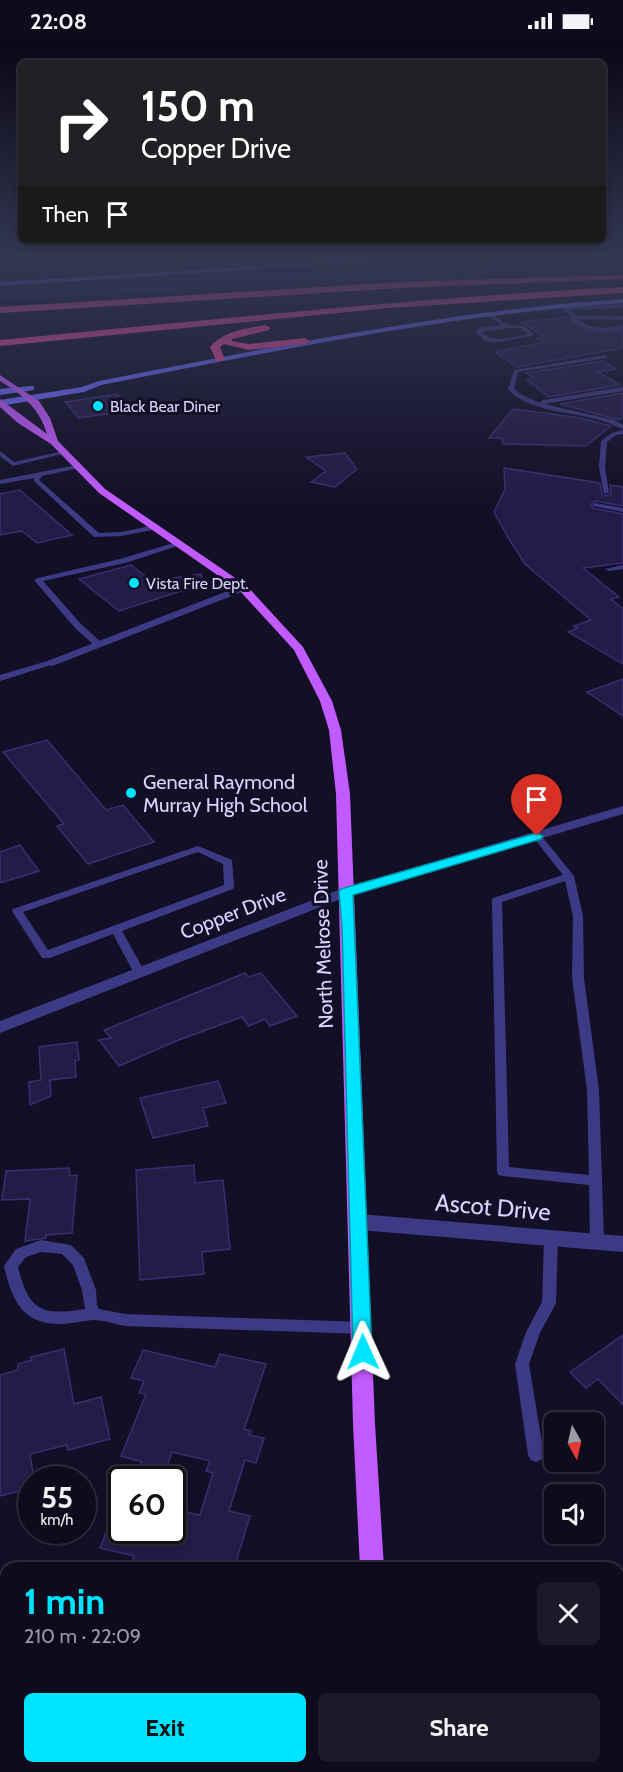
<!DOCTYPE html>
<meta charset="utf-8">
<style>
:root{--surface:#0e0b1c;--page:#1c1929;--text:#f1f3f6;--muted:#9b9ba3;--line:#2e2b3b;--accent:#00e5ff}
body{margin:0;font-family:Cabin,sans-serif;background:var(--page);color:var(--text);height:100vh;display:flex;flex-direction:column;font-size:22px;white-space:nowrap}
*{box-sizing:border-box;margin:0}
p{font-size:20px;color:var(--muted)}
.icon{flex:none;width:33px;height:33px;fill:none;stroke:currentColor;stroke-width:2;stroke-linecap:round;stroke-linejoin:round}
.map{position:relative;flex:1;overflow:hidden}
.details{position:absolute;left:0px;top:1520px;width:624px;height:212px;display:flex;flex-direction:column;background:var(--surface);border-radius:18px 18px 0 0;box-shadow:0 3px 9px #0003,0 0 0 2px var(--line)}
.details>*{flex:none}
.top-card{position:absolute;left:18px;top:18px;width:588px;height:183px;border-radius:9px;box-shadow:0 3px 9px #0003,0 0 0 2px var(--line);background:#202124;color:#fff;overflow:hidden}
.needle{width:39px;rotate:172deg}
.fabs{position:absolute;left:544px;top:1370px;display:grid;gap:12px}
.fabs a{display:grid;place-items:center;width:60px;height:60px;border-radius:9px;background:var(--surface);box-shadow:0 3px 9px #0003,0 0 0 2px var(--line);font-size:30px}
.speed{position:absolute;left:18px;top:1424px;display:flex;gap:12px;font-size:30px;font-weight:700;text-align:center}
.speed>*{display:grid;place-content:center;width:78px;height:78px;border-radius:50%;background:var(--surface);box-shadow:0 3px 9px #0003,0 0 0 2px var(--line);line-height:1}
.speed small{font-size:15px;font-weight:400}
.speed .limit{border:3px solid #111;border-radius:9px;background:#fff;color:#111}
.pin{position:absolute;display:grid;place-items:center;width:51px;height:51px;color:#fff;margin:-62px -26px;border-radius:50% 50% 50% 0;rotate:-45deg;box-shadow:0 0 6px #0007}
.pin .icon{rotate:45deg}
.me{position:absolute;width:66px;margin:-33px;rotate:359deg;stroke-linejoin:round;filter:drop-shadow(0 0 4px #0008)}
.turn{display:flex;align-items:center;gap:21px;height:126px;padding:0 24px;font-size:27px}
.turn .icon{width:78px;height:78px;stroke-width:2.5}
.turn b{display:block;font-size:42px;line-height:51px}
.then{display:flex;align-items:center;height:57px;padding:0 24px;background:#0003;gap:12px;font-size:22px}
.round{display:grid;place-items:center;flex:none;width:63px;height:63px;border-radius:9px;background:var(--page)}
.summary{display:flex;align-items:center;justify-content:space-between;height:102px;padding:0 24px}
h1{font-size:36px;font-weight:700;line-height:45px;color:var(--accent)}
.action{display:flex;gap:12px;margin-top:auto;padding:12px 24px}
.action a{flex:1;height:69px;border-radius:9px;background:var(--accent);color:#111;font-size:24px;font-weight:700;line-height:69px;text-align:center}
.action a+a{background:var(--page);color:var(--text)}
.status{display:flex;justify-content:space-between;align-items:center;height:42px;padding:0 30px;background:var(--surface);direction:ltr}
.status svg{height:16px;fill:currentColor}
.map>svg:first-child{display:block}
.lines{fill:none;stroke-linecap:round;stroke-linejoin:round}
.river{fill:#0c2248;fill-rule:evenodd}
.building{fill:#241b47;stroke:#3b2d73;stroke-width:1.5}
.service{fill:#3d3a85;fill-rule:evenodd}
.minor{fill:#3d3a85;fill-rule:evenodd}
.tertiary{fill:#3d3a85;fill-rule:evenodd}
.secondary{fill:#6f6bff;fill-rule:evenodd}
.primary{fill:#c25bff;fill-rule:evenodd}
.motorway{fill:#ff4fa3;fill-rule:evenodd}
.route{fill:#00e5ff;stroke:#0095a6;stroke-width:1.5}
.poi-dot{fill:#00e5ff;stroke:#130f26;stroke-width:2}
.labels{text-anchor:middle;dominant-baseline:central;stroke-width:6;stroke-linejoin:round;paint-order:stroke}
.far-poi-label{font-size:16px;fill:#d9d4ff;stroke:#130f26;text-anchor:start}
.poi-label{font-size:20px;fill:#d9d4ff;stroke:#130f26;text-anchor:start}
.street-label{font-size:20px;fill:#d9d4ff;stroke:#130f26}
.near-street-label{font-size:24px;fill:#d9d4ff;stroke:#130f26}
</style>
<div class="status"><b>22:08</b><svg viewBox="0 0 49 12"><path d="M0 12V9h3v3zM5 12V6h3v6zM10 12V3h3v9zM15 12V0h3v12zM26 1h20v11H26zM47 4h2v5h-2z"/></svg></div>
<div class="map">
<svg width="623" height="1730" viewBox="0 0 623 1730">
<rect width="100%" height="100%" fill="#130f26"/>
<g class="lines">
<!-- river -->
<polygon class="river" points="500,218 606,218 604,222 597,224 0,259 0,247"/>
</g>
<!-- building -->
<g class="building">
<polygon points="569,275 577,284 589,289 623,289 623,306 517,325 495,310 544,300 538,296 545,295 521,280"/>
<polygon points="603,319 616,327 598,330 620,343 549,355 527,338 534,336 526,331"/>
<polygon points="623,351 623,375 619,378 560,362"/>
<polygon points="117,352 133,368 79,376 65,360"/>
<polygon points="513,367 581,376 611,384 586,404 503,402 502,396 489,396"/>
<polygon points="345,411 357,427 335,445 311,440 326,429 306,415"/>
<polygon points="504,426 600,441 602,452 604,454 611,452 610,443 623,445 623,464 595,459 591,462 593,466 623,472 623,521 583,526 619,555 611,557 623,567 623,622 568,590 578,586 574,584 591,578 525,522 509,497 494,470 505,447"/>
<polygon points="20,448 72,493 37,501 22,489 0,493 0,452"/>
<polygon points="131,523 152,539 201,532 203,542 119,569 79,537"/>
<polygon points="623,637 623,674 587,650"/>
<polygon points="47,698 106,768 123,763 154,800 88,822 57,784 64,782 3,710"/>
<polygon points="20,803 39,829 0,841 0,810"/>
<polygon points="245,931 248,935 261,931 297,974 270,984 265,977 249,984 242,975 176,999 119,1024 99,998 111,996 104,988"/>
<polygon points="77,1000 79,1018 75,1019 76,1035 50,1038 51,1054 30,1063 29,1040 41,1038 39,1005"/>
<polygon points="218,1039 226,1061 203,1066 208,1084 153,1096 140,1056"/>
<polygon points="194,1123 195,1141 223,1138 230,1207 202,1210 204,1232 140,1238 136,1128"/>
<polygon points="69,1126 70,1134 77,1133 72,1191 46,1193 46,1196 25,1199 30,1157 2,1158 6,1129"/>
<polygon points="623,1293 623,1363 598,1337 586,1346 570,1330"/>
<polygon points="64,1307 74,1362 101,1355 110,1397 68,1408 67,1403 30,1412 34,1437 32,1437 32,1446 0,1454 0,1333 18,1328 18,1322 32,1318 31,1315"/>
<polygon points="143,1308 215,1325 220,1312 266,1322 244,1387 251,1389 249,1393 264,1396 256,1421 245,1418 229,1469 250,1474 235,1523 230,1522 229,1526 130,1526 134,1514 100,1506 107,1488 172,1488 172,1467 200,1473 213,1431 206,1429 210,1419 172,1410 163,1437 149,1437 136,1434 142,1420 121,1414 146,1352 139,1351 144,1339 131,1336"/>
</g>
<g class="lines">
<!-- service -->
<g class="service">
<path d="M561,261L567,265L623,262V266L570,268L576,273L623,274V278L577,277C591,288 606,287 623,283V287C604,290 588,291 572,278V275L559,264Z"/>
<path d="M487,269L508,283L524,284L535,293L494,301L484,298L476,290L479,286L502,283L485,272ZM507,286H521L528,292C512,295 494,302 482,290Z"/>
<path d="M605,313L607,314V316L518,330L514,347L520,352L540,361L543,358L623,345V349L544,362L614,378L623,383V387C614,384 606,379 596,377C570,370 527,369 508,347L514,328Z"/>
<polygon points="623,388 623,392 616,393 607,400 605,425 609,451 604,452 599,425 601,399 612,391"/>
<polygon points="0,409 14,420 63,409 66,411 13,424 0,414"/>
<polygon points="77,423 79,424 79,426 42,434 39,438 99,491 121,490 155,483 158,483 158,487 121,494 94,495 34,439 34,436 0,442 0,438"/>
<polygon points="595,461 623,466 623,470 593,464 593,462"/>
<polygon points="177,500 184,502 125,521 43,539 81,582 101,600 101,604 95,604 75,586 34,538 38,536 120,517"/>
<polygon points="623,523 623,527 609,529 605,527"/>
<polygon points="51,618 54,618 54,622 0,639 0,633"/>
<path d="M537,791L540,792L574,834L583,874L584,936L599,1048L604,1199L602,1203L597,1204L592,1203L590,1199L589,1143L503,1134L498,1133L497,1129L492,858L493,856L563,833L532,794ZM565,839L573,874L572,936L587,1048L589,1133L509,1125L502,860Z"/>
<path d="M198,804L232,818L234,845L233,847L122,889L145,930L143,933H135L113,892L50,916H42L12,869L13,867ZM198,810L223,822L224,843L48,908L23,870Z"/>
<polygon points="551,1191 556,1192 558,1196 556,1261 540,1291 529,1322 544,1413 541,1418 536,1420 531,1418 528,1413 515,1322 526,1290 542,1260 544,1196 546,1192"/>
<path d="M41,1198L71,1203L84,1216L96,1248L97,1263L99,1267L125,1272L362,1280L367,1282L369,1286L367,1290L362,1292L125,1284C115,1282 103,1278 93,1278C83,1279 74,1281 64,1282C23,1284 12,1259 4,1224L16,1207ZM41,1210L62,1212L73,1223L82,1248L85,1267C41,1274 29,1269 18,1225L26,1215Z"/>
<polygon points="623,1574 623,1590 618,1592 618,1576"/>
<polygon points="43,1725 76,1725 74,1730 41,1730"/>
</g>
<!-- minor -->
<g class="minor">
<polygon points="243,543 247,544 247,548 55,623 51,624 45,620"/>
<polygon points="359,1172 623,1194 623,1210 359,1188 352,1185 349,1180 352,1175"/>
</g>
<!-- tertiary -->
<polygon class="tertiary" points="623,764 623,772 351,853 0,991 0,979 341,847"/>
<!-- secondary -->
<g class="secondary">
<polygon points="361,218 397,218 0,244 0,240"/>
<path d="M623,257V261C446,273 275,309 101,343L84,350L0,364V358L82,345L99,339C273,305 446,269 623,257Z"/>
<polygon points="31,344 34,344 34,348 0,353 0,347"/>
</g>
<!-- primary -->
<g class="primary">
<path d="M0,333L39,359L50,376L58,399L105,447L247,544L303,605L332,659L341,688L350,752L375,1382L384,1526H360L353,1382L336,752L329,688L320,659L294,608L239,548L99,451L51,402L18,381L0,365V357L47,392C39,365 22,353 0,339Z"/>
<rect x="366" y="1725" width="26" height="5"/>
</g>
<!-- motorway -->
<g class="motorway">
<polygon points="623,233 623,237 400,246 0,271 0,265 400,240"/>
<path d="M623,245V251L389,266L0,304V298C208,278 415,256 623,245Z"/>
<path d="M266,283L271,286L269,288L232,297V299L249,302L305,296L310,299L305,302L249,308L224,302L220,305L225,318L217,320L210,305C224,289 246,286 266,283Z"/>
</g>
</g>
<!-- sky -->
<linearGradient id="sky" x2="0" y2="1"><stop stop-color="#0a0815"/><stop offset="0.47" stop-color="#333752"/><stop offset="1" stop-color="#333752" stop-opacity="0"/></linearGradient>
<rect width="623" height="460" fill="url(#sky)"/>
<!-- route -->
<polygon class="route" points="537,791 543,794 541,797 353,853 372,1310 369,1316 363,1318 356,1316 353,1310 342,884 339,850 341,847"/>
<!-- markers -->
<g class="poi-dot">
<circle cx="98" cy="364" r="6"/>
<circle cx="134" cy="541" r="6"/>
<circle cx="131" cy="751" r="6"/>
</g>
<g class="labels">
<!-- far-poi labels -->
<g class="far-poi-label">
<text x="110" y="364">Black Bear Diner</text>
<text x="146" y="541">Vista Fire Dept.</text>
</g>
<!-- poi labels -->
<g class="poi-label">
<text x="143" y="740">General Raymond<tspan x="143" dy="23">Murray High School</tspan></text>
</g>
<!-- street labels -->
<g class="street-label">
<text transform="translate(233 871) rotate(-21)">Copper Drive</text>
<text transform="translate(323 902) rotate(-92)">North Melrose Drive</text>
</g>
<!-- near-street labels -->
<g class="near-street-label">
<text transform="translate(493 1165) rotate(5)">Ascot Drive</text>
</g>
</g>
</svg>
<div class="fabs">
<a><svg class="needle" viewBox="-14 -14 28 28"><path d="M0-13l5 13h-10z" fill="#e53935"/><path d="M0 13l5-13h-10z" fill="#9b9ba3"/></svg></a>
<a><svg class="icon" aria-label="sound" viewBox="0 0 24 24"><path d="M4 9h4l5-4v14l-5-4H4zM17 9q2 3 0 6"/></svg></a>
</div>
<div class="speed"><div>55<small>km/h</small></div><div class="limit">60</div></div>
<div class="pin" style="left:537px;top:794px;background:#d93025"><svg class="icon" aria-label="arrive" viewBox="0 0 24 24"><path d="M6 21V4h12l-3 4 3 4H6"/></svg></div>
<svg class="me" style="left:363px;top:1310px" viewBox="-20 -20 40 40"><path d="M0-17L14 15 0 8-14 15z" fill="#00e5ff" stroke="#fff" stroke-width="4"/></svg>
<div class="top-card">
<div class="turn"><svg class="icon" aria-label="right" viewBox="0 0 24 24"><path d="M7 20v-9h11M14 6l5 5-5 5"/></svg><div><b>150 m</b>Copper Drive</div></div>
<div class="then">Then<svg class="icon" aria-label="arrive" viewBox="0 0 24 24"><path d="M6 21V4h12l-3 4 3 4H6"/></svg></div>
</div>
<section class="details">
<div class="summary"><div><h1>1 min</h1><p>210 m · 22:09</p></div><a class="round"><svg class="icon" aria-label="close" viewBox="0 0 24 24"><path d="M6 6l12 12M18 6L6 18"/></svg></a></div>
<div class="action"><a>Exit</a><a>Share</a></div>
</section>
</div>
